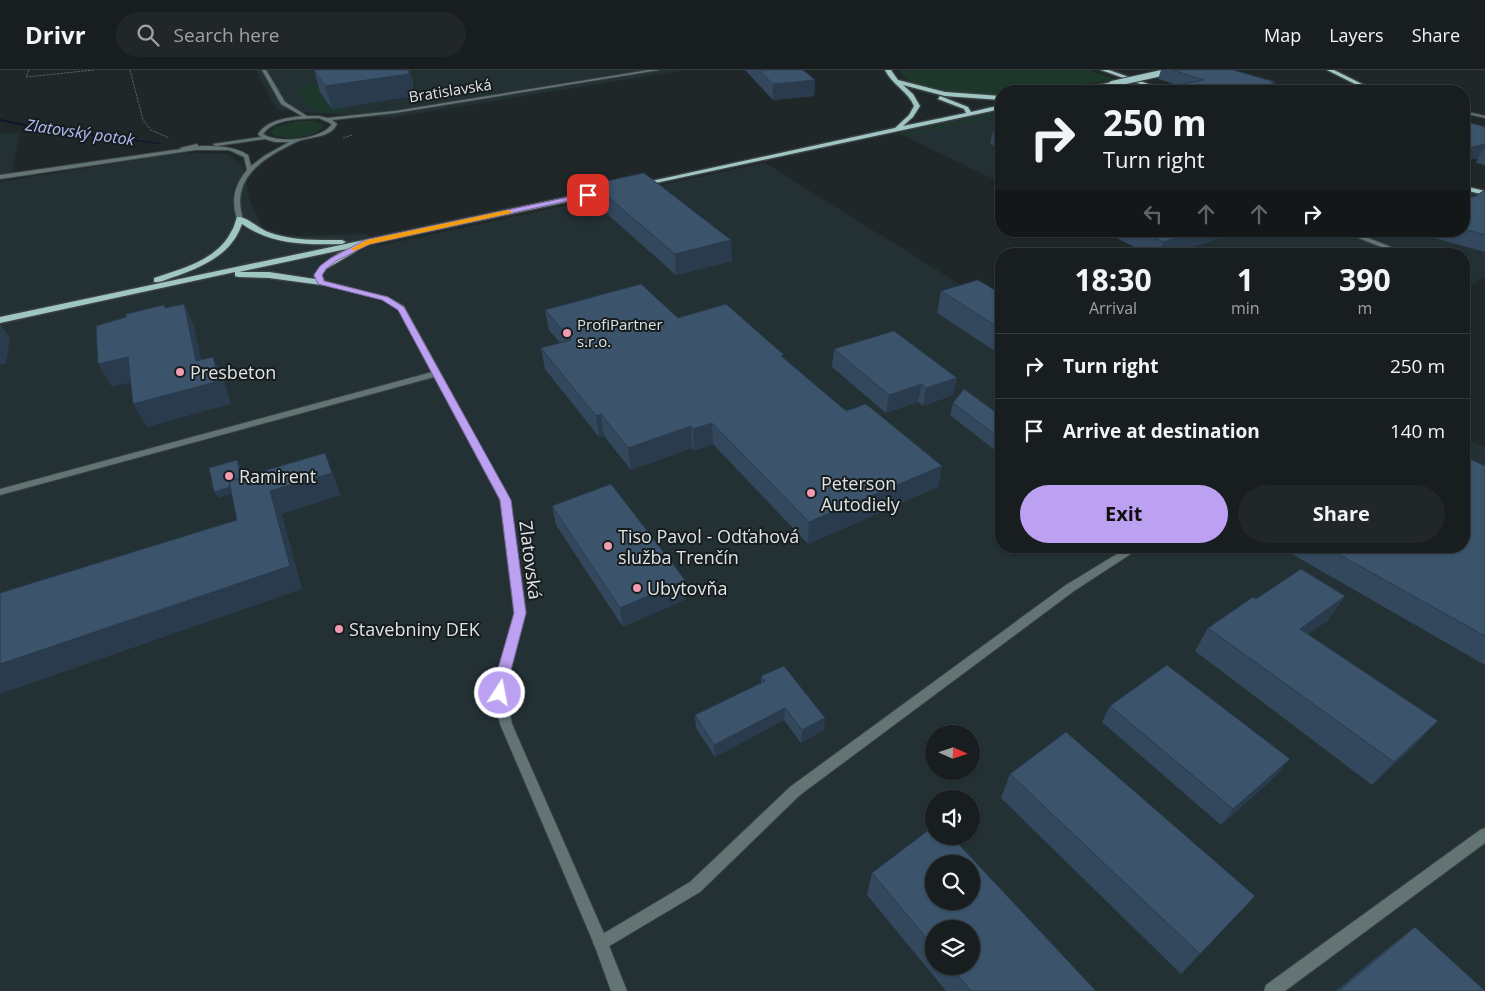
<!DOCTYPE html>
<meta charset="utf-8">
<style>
:root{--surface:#181d1f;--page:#212628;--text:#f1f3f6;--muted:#9fa2a4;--line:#363b3d;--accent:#bca0f2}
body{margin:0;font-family:"Open Sans",sans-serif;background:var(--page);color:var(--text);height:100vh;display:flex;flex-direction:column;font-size:19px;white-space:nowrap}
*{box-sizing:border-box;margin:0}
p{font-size:16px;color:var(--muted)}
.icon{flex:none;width:28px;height:28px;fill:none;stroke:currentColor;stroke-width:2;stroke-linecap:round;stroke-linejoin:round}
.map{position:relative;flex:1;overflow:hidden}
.panel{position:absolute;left:995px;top:178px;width:475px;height:305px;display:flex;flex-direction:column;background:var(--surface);border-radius:20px;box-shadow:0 1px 4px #0004,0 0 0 1px var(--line)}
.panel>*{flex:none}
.top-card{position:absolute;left:995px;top:15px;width:475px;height:152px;border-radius:20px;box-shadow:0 1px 4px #0004,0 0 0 1px var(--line);background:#181d1f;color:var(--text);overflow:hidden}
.needle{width:32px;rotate:93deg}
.tools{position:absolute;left:925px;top:655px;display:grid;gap:10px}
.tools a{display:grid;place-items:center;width:55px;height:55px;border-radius:50%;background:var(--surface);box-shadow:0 1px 4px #0004,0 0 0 1px var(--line);font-size:25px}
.pin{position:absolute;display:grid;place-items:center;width:42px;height:42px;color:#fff;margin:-21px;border-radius:10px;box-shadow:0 2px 8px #0006}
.me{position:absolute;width:55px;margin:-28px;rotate:11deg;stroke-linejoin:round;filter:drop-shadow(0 0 4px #0008)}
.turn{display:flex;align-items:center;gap:18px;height:105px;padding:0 25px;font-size:22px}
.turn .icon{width:65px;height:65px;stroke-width:2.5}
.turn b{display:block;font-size:35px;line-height:42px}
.lanes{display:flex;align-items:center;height:48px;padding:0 25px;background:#0003;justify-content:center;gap:25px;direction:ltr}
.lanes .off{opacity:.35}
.eta{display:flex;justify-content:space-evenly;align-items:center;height:85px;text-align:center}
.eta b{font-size:30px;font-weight:700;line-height:35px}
.button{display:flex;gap:10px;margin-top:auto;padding:10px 25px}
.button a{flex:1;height:58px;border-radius:30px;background:var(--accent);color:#111;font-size:20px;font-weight:700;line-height:58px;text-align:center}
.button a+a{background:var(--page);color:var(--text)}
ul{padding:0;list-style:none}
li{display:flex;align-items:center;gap:15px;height:65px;padding:0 25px;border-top:1px solid var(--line)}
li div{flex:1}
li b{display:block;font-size:19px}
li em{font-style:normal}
header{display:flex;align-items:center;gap:30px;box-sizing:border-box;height:70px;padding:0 25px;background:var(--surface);border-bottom:1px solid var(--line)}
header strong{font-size:24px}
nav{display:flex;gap:28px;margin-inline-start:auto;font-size:18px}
.search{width:350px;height:45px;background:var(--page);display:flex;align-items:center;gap:12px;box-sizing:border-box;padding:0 18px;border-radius:28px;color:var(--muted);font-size:19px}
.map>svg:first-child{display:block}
.built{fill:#233135;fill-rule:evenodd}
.green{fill:#1d372a}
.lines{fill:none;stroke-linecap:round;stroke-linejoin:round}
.stream{fill:#11142d;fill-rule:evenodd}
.lane-casing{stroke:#3b4143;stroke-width:2}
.street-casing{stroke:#3b4143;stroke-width:2}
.primary-casing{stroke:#3b4143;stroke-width:3}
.path{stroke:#5b6163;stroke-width:1;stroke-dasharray:2.5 1;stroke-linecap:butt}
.lane{fill:#627574;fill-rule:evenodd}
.street{fill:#627574;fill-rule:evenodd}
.primary{fill:#9fc6c3;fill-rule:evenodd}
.primary-bridge-casing{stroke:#3b4143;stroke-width:8;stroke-linecap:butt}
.primary-bridge{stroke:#9fc6c3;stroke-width:6}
.wall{fill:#33485d;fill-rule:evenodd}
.shaded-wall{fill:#293b4c}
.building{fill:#3b546c;stroke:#293b4c;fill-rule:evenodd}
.route{fill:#bca0f2;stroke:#7a689d}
.slow{fill:#f59e0b}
.poi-dot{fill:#f29aaf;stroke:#171d1f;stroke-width:2}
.labels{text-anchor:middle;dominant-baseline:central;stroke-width:4;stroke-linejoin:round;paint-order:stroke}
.far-street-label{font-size:15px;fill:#dfe3e4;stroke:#171d1f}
.far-poi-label{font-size:15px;fill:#dfe3e4;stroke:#171d1f;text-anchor:start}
.far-water-label{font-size:16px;font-style:italic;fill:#b4bff7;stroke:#171d1f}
.poi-label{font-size:18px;fill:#dfe3e4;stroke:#171d1f;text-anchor:start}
.street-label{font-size:18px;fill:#dfe3e4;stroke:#171d1f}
</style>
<header>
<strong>Drivr</strong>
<div class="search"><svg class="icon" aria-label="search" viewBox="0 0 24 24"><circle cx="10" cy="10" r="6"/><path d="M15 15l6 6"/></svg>Search here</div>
<nav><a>Map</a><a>Layers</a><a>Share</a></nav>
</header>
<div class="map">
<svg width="1485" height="921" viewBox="0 0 1485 921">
<rect width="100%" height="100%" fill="#202729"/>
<!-- built -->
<g class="built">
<polygon points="256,0 685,0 389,48 277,40"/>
<polygon points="1001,40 1001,113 898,63"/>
<polygon points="20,62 12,102 0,104 0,64"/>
<path d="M179,83L228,84L244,97L249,129L265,162L296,166L367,164L378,176L765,93L1001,240V476H1464V368L1485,377V921H0V112ZM934,664H971V701H934ZM934,729H971V766H934ZM934,794H971V831H934ZM934,859H971V896H934Z"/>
<polygon points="1464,122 1485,126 1485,209 1480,209 1464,222 1464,184 1147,184 1101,161 1464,161"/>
</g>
<!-- green -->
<g class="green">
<path d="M900,0H1089L1149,21H1097L1120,17L1104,11L1043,21H1001V25C981,25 906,24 900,0Z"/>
<path d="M325,13L349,42L479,22C450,27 421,31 392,36C369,40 343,46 319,41C309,39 301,25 295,17Z"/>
<polygon points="1001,42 1000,45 906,66 902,64"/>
<path d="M297,51H313L323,54L324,56C315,68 283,72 271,63L275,57Z"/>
</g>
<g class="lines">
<!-- stream -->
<polygon class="stream" points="0,49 39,57 161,73 159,74 39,59 0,51"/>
<!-- lane casing -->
<g class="lane-casing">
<g id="lane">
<path d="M262,0H266L285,32L307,46H319L327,48L395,41L649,0H659L395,43L332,50L337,54C330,69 309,66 296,72C263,88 230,108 243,149L240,151L237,149C231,130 234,116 247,100L244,87L229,80H195L0,109V105L202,76C218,76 234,76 248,85L251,96L264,86L289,72H275L265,69L216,76L213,74L261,67L258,64C268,50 285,48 302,46L281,34ZM319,48L332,54C321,70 278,74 263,64C274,48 302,49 319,48Z"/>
<polygon points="1464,41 1485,46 1485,48 1464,43"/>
<polygon points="1341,161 1350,161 1409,184 1399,184"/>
<polygon points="1464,203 1467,205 1466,207 1464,208"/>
<polygon points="432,302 438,302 439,304 438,306 0,425 0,419"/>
<polygon points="1130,476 1143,476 1074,521 800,725 700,822 606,878 601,881 596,878 593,873 596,868 690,812 790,717 1066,515"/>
<polygon points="1485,758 1485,773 1285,921 1264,921 1266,915 1480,760"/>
</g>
</g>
<!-- street casing -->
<g class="street-casing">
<g id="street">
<polygon points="197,74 199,77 183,80 180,78"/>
<polygon points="321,210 387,227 404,236 510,430 526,543 508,609 506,623 512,654 606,868 627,921 611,921 594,874 500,654 494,623 496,609 514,543 500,430 398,239 383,229 319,213 319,211"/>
</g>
</g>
<!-- primary casing -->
<g class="primary-casing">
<g id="primary">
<path d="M885,0H891L898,10L945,22L1001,26V30L945,26L903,15L913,24L920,36L913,47L903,56L966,43L964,39L938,29L940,26L968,37L971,42L1001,35V39L637,117L633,115L895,58L909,45L914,36C908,21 892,15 885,0Z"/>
<polygon points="1101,0 1109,0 1168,21 1160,21"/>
<polygon points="1327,0 1334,0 1376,21 1369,21"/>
<polygon points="1112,12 1114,15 1082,21 1071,21"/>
<polygon points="1464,116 1485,121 1485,125 1464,120"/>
<path d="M610,118H613V122L239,202H269L315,209L314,205C320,195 343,177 355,178V182L326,199L322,205L325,212L321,215L269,208L238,207L235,206V202L0,253V247Z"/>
<path d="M237,147C247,146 259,159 268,162C292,171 317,170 342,170L346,172L342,174C307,175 272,175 242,154C232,184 204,196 177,206C169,208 161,213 154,212V208C181,199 217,190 231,162C234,158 235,152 237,147Z"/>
</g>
</g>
<!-- path -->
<g class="path">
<polyline points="29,0 26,7 94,0"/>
<polyline points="130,0 143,50 151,60 169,68"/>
<polyline points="1388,17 1399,21"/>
<polyline points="343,68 352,65"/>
</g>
<!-- lane -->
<use href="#lane" class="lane"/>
<!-- street -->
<use href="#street" class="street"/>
<!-- primary -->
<use href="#primary" class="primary"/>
<!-- primary-bridge casing -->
<g class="primary-bridge-casing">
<polyline id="primary-bridge" points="1112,14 1175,0"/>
</g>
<!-- primary-bridge -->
<use href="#primary-bridge" class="primary-bridge"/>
</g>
<!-- wall -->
<g class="wall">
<polygon points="314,0 412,8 414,26 332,39 320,22"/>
<polygon points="745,0 803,0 815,10 814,26 773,30"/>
<polygon points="1161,0 1233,0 1275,12 1274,14 1177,15 1158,9"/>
<polygon points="1464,51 1485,57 1485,95 1476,93 1478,88 1464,91"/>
<polygon points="1001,59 1001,79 990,74 993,61"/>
<polygon points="593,114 732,191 676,205 595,133"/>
<polygon points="1485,120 1485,182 1427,166 1429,161 1464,161 1464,130 1474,127"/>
<polygon points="1103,161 1241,161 1171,184 1149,184"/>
<polygon points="941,221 1001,224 1001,285 937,243"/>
<polygon points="545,240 678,248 784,288 846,341 942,396 938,417 808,474 713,374 694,381 692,378 631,400 604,366 599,367 545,299 541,278 560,273 549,260"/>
<polygon points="834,279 957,308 953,325 923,336 918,332 886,343 832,297"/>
<polygon points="953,333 1001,346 1001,385 950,345"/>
<polygon points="1485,396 1485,595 1278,476 1464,476"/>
<polygon points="1001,424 1001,436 999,434"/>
<polygon points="552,436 686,529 623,557 556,455"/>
<polygon points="1345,526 1328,550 1308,564 1416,674 1372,715 1195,581 1208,558 1256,529"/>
<polygon points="761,606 824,660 801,673 784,650 715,687 696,658 695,645 761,613"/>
<polygon points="1110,636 1277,705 1221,755 1102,652"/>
<polygon points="1010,704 1255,826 1181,904 1001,728"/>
<path d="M872,803L1096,921H946L867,825ZM934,859L971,896H934Z"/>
<polygon points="1415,857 1485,921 1336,921 1388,878"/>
</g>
<!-- shaded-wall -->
<g class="shaded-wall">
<polygon points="410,0 414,26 332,39 325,16"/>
<polygon points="815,10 814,26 773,30 773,14"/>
<polygon points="1485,74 1485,79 1484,78 1478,88 1464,91 1464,79"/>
<polygon points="1197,161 1241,161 1171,184 1159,184 1163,172"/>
<polygon points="731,170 732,191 676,205 675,184"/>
<polygon points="184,234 194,256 207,314 213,287 224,310 231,334 147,357 133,334 196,291"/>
<polygon points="0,254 10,268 6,294 0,295"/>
<polygon points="128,287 141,310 112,317 98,294"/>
<polygon points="957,308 953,325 923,336 926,318"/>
<polygon points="922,314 918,332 886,343 889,325"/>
<polygon points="601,344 604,366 599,367 596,346"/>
<polygon points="712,353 713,374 694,381 693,359"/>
<polygon points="691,356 692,378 631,400 628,378"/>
<polygon points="325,383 334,406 341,425 282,444 302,519 0,624 0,594 290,496 270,421"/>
<polygon points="237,390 240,397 246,420 218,428 214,422"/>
<polygon points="942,396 938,417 808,474 809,452"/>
<polygon points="685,510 686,529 623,557 620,538"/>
<polygon points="1345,526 1328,550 1284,582 1300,559"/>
<polygon points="785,638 784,650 715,687 714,675"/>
<polygon points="825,648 824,660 801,673 802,660"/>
<polygon points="1438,651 1416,674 1372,715 1394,692"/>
<polygon points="1290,689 1277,705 1221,755 1233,739"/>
</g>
<!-- building -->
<g class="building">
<polygon points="314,0 408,0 409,4 325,16"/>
<polygon points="759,0 803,0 815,10 773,14"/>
<polygon points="1172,0 1233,0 1275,12 1271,13 1295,21 1146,21 1204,10"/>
<polygon points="1464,51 1485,57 1485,74 1464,79"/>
<polygon points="1001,59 1001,64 993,61"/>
<polygon points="644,103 731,170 675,184 593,114"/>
<polygon points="1485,120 1485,165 1464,159 1464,130 1469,126 1474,127"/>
<polygon points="1141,161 1197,161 1163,172"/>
<polygon points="978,210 1001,224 1001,259 941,221"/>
<polygon points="641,214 678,248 726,234 784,285 781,286 846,341 866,334 942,396 809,452 712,353 693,359 691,356 628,378 601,344 596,346 541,278 571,270 545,240"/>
<polygon points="184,234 196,291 213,287 219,311 133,334 128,287 98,294 96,256 126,247 126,244 164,235 165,238"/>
<polygon points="894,261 957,308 926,318 922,314 889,325 834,279"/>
<polygon points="964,319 1001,346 1001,369 953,333"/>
<polygon points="325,383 332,403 270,421 290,496 0,594 0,523 237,450 229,411"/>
<polygon points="1464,386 1485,396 1485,566 1324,476 1464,476"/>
<polygon points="237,390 241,408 229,411 230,417 214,422 209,398"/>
<polygon points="611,414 685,510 620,538 552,436"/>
<polygon points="1301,499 1345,526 1300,559 1438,651 1394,692 1208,558 1253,527 1256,529"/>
<polygon points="1167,595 1290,689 1233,739 1110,636"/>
<polygon points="784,596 825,648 802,660 785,638 714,675 695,645 765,611 761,606"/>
<polygon points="1066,662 1255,826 1200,884 1010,704"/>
<path d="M934,756V766H951L1096,921H971L950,896H971V859H934V877L872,803ZM934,794H971V831H934Z"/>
<polygon points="1415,857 1485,921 1339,921"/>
</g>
<!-- route -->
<polygon class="route" points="588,123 591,125 590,126 370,174 336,191 326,199 322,205 324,211 388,227 404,237 511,430 526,543 504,627 500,629 495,627 493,623 495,609 514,543 500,430 398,240 382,230 318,214 314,205 320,196 331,188 365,170"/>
<!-- slow -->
<polygon class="slow" points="508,140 512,142 511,143 370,174 354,181 351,179 367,170"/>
<!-- markers -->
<g class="poi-dot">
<circle cx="567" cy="263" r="5"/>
<circle cx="180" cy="302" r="5"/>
<circle cx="229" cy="406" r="5"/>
<circle cx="811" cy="423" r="5"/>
<circle cx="608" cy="476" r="5"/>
<circle cx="637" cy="518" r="5"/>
<circle cx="339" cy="559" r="5"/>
</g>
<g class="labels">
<!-- far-street labels -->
<g class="far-street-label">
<text transform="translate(450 20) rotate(-9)">Bratislavská</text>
</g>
<!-- far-poi labels -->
<g class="far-poi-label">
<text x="577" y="254">ProfiPartner<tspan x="577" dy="17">s.r.o.</tspan></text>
</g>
<!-- far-water labels -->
<g class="far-water-label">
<text transform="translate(80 62) rotate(8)">Zlatovský potok</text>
</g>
<!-- poi labels -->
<g class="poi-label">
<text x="190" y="302">Presbeton</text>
<text x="239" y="406">Ramirent</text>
<text x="821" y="413">Peterson<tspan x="821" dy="21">Autodiely</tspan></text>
<text x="618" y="466">Tiso Pavol - Odťahová<tspan x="618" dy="21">služba Trenčín</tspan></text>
<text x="647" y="518">Ubytovňa</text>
<text x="349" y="559">Stavebniny DEK</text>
</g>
<!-- street labels -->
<g class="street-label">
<text transform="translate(531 490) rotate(83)">Zlatovská</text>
</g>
</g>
</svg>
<div class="tools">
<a><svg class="needle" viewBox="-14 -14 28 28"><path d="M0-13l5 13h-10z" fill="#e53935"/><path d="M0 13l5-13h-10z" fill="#9fa2a4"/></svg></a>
<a><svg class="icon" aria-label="sound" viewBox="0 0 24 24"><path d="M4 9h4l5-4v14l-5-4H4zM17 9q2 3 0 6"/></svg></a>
<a><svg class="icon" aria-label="search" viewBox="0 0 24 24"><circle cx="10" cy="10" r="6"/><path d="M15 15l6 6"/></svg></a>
<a><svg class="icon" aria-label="layers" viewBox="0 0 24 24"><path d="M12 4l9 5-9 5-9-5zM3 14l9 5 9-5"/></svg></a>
</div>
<div class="pin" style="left:588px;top:125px;background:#d93025"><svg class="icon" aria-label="arrive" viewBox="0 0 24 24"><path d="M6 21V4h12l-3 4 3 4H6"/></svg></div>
<svg class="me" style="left:500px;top:623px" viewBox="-20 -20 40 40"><circle r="17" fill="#bca0f2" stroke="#fff" stroke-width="3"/><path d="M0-11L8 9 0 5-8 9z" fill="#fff"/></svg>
<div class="top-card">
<div class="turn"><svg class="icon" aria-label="right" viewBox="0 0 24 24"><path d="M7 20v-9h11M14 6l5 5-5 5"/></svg><div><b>250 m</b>Turn right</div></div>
<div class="lanes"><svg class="icon off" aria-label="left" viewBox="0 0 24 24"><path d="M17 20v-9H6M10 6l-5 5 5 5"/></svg><svg class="icon off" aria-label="ahead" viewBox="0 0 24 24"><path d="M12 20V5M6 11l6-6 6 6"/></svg><svg class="icon off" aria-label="ahead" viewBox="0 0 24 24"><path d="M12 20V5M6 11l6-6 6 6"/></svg><svg class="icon" aria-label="right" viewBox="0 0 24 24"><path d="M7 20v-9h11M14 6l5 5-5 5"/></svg></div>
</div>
<section class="panel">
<div class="eta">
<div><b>18:30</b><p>Arrival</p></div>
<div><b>1</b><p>min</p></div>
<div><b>390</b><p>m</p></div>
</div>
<ul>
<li><svg class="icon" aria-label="right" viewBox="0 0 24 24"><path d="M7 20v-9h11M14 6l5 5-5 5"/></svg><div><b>Turn right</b></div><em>250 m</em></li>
<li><svg class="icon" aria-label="arrive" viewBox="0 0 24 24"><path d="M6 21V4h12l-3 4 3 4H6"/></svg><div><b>Arrive at destination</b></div><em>140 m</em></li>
</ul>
<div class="button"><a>Exit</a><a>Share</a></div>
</section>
</div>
